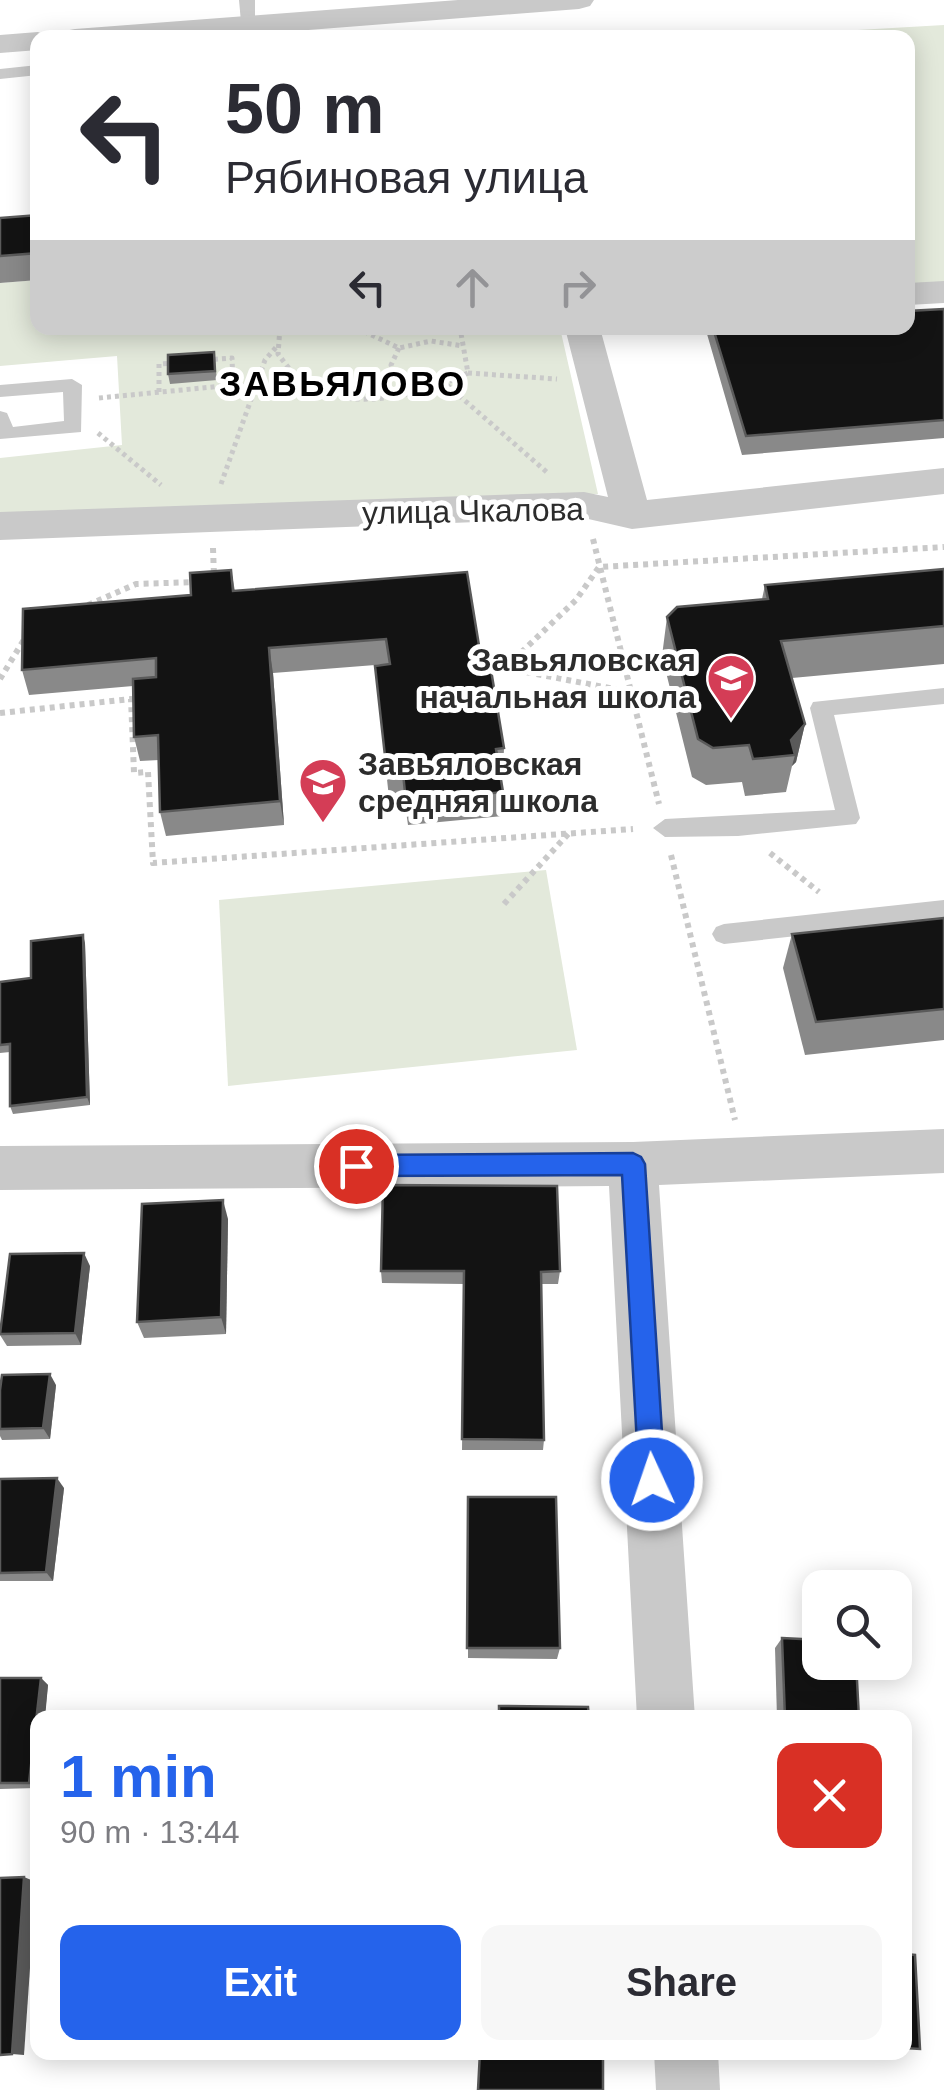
<!DOCTYPE html>
<meta charset="utf-8">
<style>
:root{--surface:#fff;--page:#f7f7f7;--text:#2b2b33;--muted:#7c7c81;--accent:#2563eb}
body{margin:0;font-family:Helvetica,sans-serif;background:var(--page);color:var(--text);height:100vh;display:flex;flex-direction:column;font-size:38px;white-space:nowrap}
*{box-sizing:border-box;margin:0}
p{font-size:32px;color:var(--muted)}
.icon{flex:none;width:55px;height:55px;fill:none;stroke:currentColor;stroke-width:2;stroke-linecap:round;stroke-linejoin:round}
.map{position:relative;flex:1;overflow:hidden}
.sheet{position:absolute;left:30px;top:1710px;width:882px;height:350px;display:flex;flex-direction:column;background:var(--surface);border-radius:20px;box-shadow:0 5px 25px #0003}
.sheet>*{flex:none}
.guide{position:absolute;left:30px;top:30px;width:885px;height:305px;border-radius:20px;box-shadow:0 5px 25px #0003;background:#fff;color:var(--text);overflow:hidden}
.controls{position:absolute;left:802px;top:1570px;display:grid;gap:20px}
.controls a{display:grid;place-items:center;width:110px;height:110px;border-radius:20px;background:var(--surface);box-shadow:0 5px 25px #0003;font-size:50px}
.pin{position:absolute;display:grid;place-items:center;width:85px;height:85px;color:#fff;margin:-42px;border:5px solid #fff;border-radius:50%;box-shadow:0 2px 10px #0007}
.me{position:absolute;width:110px;margin:-55px;rotate:357deg;stroke-linejoin:round;filter:drop-shadow(0 0 8px #0008)}
.turn{display:flex;align-items:center;gap:35px;height:210px;padding:0 30px;font-size:45px}
.turn .icon{width:130px;height:130px;stroke-width:2.5}
.turn b{display:block;font-size:70px;line-height:85px}
.lanes{display:flex;align-items:center;height:95px;padding:0 30px;background:#0003;justify-content:center;gap:50px;direction:ltr}
.lanes .off{opacity:.35}
.round{display:grid;place-items:center;flex:none;width:105px;height:105px;border-radius:20px;background:var(--page)}
.summary{display:flex;align-items:center;justify-content:space-between;height:170px;padding:0 30px}
h1{font-size:60px;font-weight:700;line-height:75px;color:var(--accent)}
.button{display:flex;gap:20px;margin-top:auto;padding:20px 30px}
.button a{flex:1;height:115px;border-radius:20px;background:var(--accent);color:#fff;font-size:40px;font-weight:700;line-height:115px;text-align:center}
.button a+a{background:var(--page);color:var(--text)}
.map>svg:first-child{display:block}
.green{fill:#e3e9db}
.lines{fill:none;stroke-linecap:round;stroke-linejoin:round}
.path-far1{stroke:#c9c9c9;stroke-width:5;stroke-dasharray:4 4;stroke-linecap:butt}
.path{stroke:#c9c9c9;stroke-width:6;stroke-dasharray:5 5;stroke-linecap:butt}
.service{fill:#c9c9c9;fill-rule:evenodd}
.minor{fill:#c9c9c9;fill-rule:evenodd}
.wall{fill:#898989}
.shaded-wall{fill:#5a5a5a}
.building{fill:#131313;stroke:#5a5a5a;stroke-width:2.5}
.route{fill:#2563eb;stroke:#184099;stroke-width:2.5}
.labels{text-anchor:middle;dominant-baseline:central;stroke-width:10;stroke-linejoin:round;paint-order:stroke}
.street-label{font-size:32px;fill:#2c2c2c;stroke:#fff}
.poi-label{font-size:32px;font-weight:bold;fill:#2c2c2c;stroke:#fff;text-anchor:end}
.far-district-label{font-size:35px;font-weight:bold;letter-spacing:2.5px;fill:#000;stroke:#fff}
</style>
<div class="map">
<svg width="944" height="2090" viewBox="0 0 944 2090">
<rect width="100%" height="100%" fill="#fff"/>
<!-- green -->
<g class="green">
<polygon points="944,25 944,282 908,284 908,38 716,38"/>
<polygon points="37,280 38,328 560,328 598,494 0,518 0,458 122,445 117,356 0,366 0,283"/>
<polygon points="546,870 577,1050 228,1086 219,900"/>
</g>
<g class="lines">
<!-- path-far1 -->
<g class="path-far1">
<path d="M280,328L278,354C287,366 297,380 310,387C356,412 424,394 468,373L460,328"/>
<polyline points="357,328 399,348 431,341 463,346"/>
<polyline points="399,348 391,365 395,375 412,389"/>
<polyline points="206,360 232,358 233,384"/>
<polyline points="468,373 557,379"/>
<polyline points="447,385 549,474"/>
<polyline points="159,392 159,364 174,363"/>
<polyline points="99,398 233,385 256,387"/>
<polyline points="98,433 161,485"/>
<polyline points="221,484 265,360 278,345"/>
</g>
<!-- path -->
<g class="path">
<polyline points="593,539 659,804"/>
<polyline points="213,548 214,576"/>
<polyline points="88,605 136,584 196,582"/>
<polyline points="0,679 25,638"/>
<polyline points="630,692 505,668 576,600 599,567 944,547"/>
<polyline points="0,713 131,699 134,773 148,772 153,863 633,829"/>
<polyline points="770,853 819,892"/>
<polyline points="671,855 735,1120"/>
<polyline points="504,904 570,832"/>
</g>
<!-- service -->
<g class="service">
<polygon points="239,0 255,0 255,25 241,22"/>
<polygon points="38,65 38,75 0,79 0,69"/>
<polygon points="72,379 82,385 81,432 0,439 0,411 7,413 13,427 64,421 63,392 0,397 0,385"/>
<polygon points="944,688 944,704 834,715 860,818 856,824 738,836 665,837 653,828 665,819 835,810 810,708 813,702"/>
<polygon points="944,900 944,920 724,944 716,941 712,934 716,927 724,924"/>
</g>
<!-- minor -->
<g class="minor">
<polygon points="458,0 594,0 590,6 579,9 204,38 60,38 64,31 75,29"/>
<polygon points="38,32 51,38 38,38 38,50 0,53 0,35"/>
<polygon points="944,281 944,303 908,305 908,283"/>
<polygon points="565,328 600,328 647,500 944,468 944,494 632,529 584,518 0,540 0,512 584,492 608,497"/>
<polygon points="944,1129 944,1173 659,1185 695,1718 637,1718 609,1186 0,1190 0,1146 633,1142"/>
<polygon points="654,2052 718,2052 720,2090 656,2090"/>
</g>
</g>
<!-- wall -->
<g class="wall">
<polygon points="38,215 38,280 0,283 0,218"/>
<polygon points="944,309 944,438 742,455 707,334 708,328 908,328"/>
<polygon points="215,362 217,380 170,384 168,374"/>
<polygon points="944,569 944,664 792,678 805,724 796,762 792,766 786,792 745,796 742,782 706,785 692,777 662,656 667,617 762,599 765,585"/>
<polygon points="231,570 235,591 483,670 504,748 503,773 500,773 503,792 503,816 408,825 404,797 389,798 375,666 388,664 273,673 284,825 166,836 160,812 159,760 140,761 134,737 133,686 29,695 22,670 191,595"/>
<polygon points="944,918 944,1040 805,1055 783,968 792,934"/>
<polygon points="85,943 90,1105 13,1114 10,1106 10,1052 0,1053 0,982 31,978"/>
<polygon points="228,1219 226,1334 144,1338 137,1322"/>
<polygon points="90,1266 81,1345 7,1346 0,1335"/>
<polygon points="381,1271 560,1271 558,1284 541,1284 544,1440 543,1450 462,1450 464,1284 382,1283"/>
<polygon points="56,1385 50,1439 2,1440 0,1436 0,1390"/>
<polygon points="0,1479 64,1488 53,1581 0,1581"/>
<polygon points="468,1497 560,1648 557,1659 468,1658"/>
<polygon points="782,1638 859,1718 777,1718 775,1648"/>
<polygon points="0,1678 41,1678 48,1685 37,1788 0,1789"/>
</g>
<!-- shaded-wall -->
<g class="shaded-wall">
<polygon points="269,648 273,673 284,825 280,801"/>
<polygon points="805,724 796,762 792,766 795,755 791,740"/>
<polygon points="83,935 85,943 90,1105 87,1097"/>
<polygon points="223,1200 228,1219 226,1334 221,1317"/>
<polygon points="84,1253 90,1266 81,1345 75,1333"/>
<polygon points="50,1374 56,1385 50,1439 43,1428"/>
<polygon points="57,1478 64,1488 53,1581 46,1572"/>
<polygon points="41,1678 48,1685 45,1718 38,1718 37,1788 29,1783"/>
<polygon points="24,1877 36,1882 24,2055 12,2054"/>
</g>
<!-- building -->
<g class="building">
<polygon points="38,215 38,253 0,256 0,218"/>
<polygon points="944,309 944,420 746,436 713,328 908,328 908,311"/>
<polygon points="214,352 215,371 168,374 168,355"/>
<polygon points="944,569 944,626 781,641 805,724 791,740 795,755 753,759 749,745 713,748 698,739 667,617 677,607 768,599 765,585"/>
<polygon points="231,570 233,591 467,572 483,670 491,670 504,748 496,749 503,792 406,802 403,773 387,774 375,666 390,664 386,639 269,648 280,801 160,812 158,735 134,737 133,679 156,677 156,658 22,670 23,609 191,595 190,573"/>
<polygon points="944,918 944,1009 816,1022 792,934"/>
<polygon points="83,935 87,1097 10,1106 10,1044 0,1045 0,982 31,978 31,941"/>
<polygon points="383,1185 557,1186 560,1271 541,1272 544,1440 462,1439 464,1271 381,1271"/>
<polygon points="223,1200 221,1317 137,1322 142,1204"/>
<polygon points="84,1253 75,1333 0,1334 10,1254"/>
<polygon points="50,1374 43,1428 0,1429 0,1390 2,1375"/>
<polygon points="57,1478 46,1572 0,1573 0,1479"/>
<polygon points="468,1497 556,1497 560,1648 467,1648"/>
<polygon points="782,1638 820,1640 820,1662 856,1662 859,1718 785,1718"/>
<polygon points="0,1678 41,1678 29,1783 0,1783"/>
<polygon points="499,1706 588,1707 589,1718 499,1718"/>
<polygon points="24,1877 12,2054 0,2055 0,1878"/>
<polygon points="905,1954 915,1955 920,2049 905,2048"/>
<polygon points="480,2052 603,2052 603,2090 478,2090"/>
</g>
<!-- route -->
<polygon class="route" points="633,1153 641,1157 645,1164 665,1480 661,1489 652,1493 642,1489 639,1480 622,1175 356,1176 348,1173 344,1166 348,1158 356,1155"/>
<!-- icons -->
<defs>
<g id="school-pin" transform="scale(2.5)"><path d="M0 17L-7.5 6A9.5 9.5 0 1 1 7.5 6Z" fill="#d43d56" stroke="#fff"/><path d="M0-5L7-2L0 1L-7-2ZM-4 1L0 2.5L4 1V4Q0 6-4 4Z" fill="#fff"/></g>
</defs>
<g fill-rule="evenodd">
<use href="#school-pin" x="731" y="678"/>
<use href="#school-pin" x="323" y="782"/>
</g>
<g class="labels">
<!-- street labels -->
<g class="street-label">
<text transform="translate(473 511) rotate(-1)">улица Чкалова</text>
</g>
<!-- poi labels -->
<g class="poi-label">
<text x="696" y="660">Завьяловская<tspan x="696" dy="37">начальная школа</tspan></text>
<text x="358" y="764" text-anchor="start">Завьяловская<tspan x="358" dy="37">средняя школа</tspan></text>
</g>
<!-- far-district labels -->
<g class="far-district-label">
<text x="343" y="383">ЗАВЬЯЛОВО</text>
</g>
</g>
</svg>
<div class="controls">
<a><svg class="icon" aria-label="search" viewBox="0 0 24 24"><circle cx="10" cy="10" r="6"/><path d="M15 15l6 6"/></svg></a>
</div>
<div class="pin" style="left:356px;top:1166px;background:#d93025"><svg class="icon" aria-label="arrive" viewBox="0 0 24 24"><path d="M6 21V4h12l-3 4 3 4H6"/></svg></div>
<svg class="me" style="left:652px;top:1480px" viewBox="-20 -20 40 40"><circle r="17" fill="#2563eb" stroke="#fff" stroke-width="3"/><path d="M0-11L8 9 0 5-8 9z" fill="#fff"/></svg>
<div class="guide">
<div class="turn"><svg class="icon" aria-label="left" viewBox="0 0 24 24"><path d="M17 20v-9H6M10 6l-5 5 5 5"/></svg><div><b>50 m</b>Рябиновая улица</div></div>
<div class="lanes"><svg class="icon" aria-label="left" viewBox="0 0 24 24"><path d="M17 20v-9H6M10 6l-5 5 5 5"/></svg><svg class="icon off" aria-label="ahead" viewBox="0 0 24 24"><path d="M12 20V5M6 11l6-6 6 6"/></svg><svg class="icon off" aria-label="right" viewBox="0 0 24 24"><path d="M7 20v-9h11M14 6l5 5-5 5"/></svg></div>
</div>
<section class="sheet">
<div class="summary"><div><h1>1 min</h1><p>90 m · 13:44</p></div><a class="round" style="background:#d93025;color:#fff"><svg class="icon" aria-label="close" viewBox="0 0 24 24"><path d="M6 6l12 12M18 6L6 18"/></svg></a></div>
<div class="button"><a>Exit</a><a>Share</a></div>
</section>
</div>
